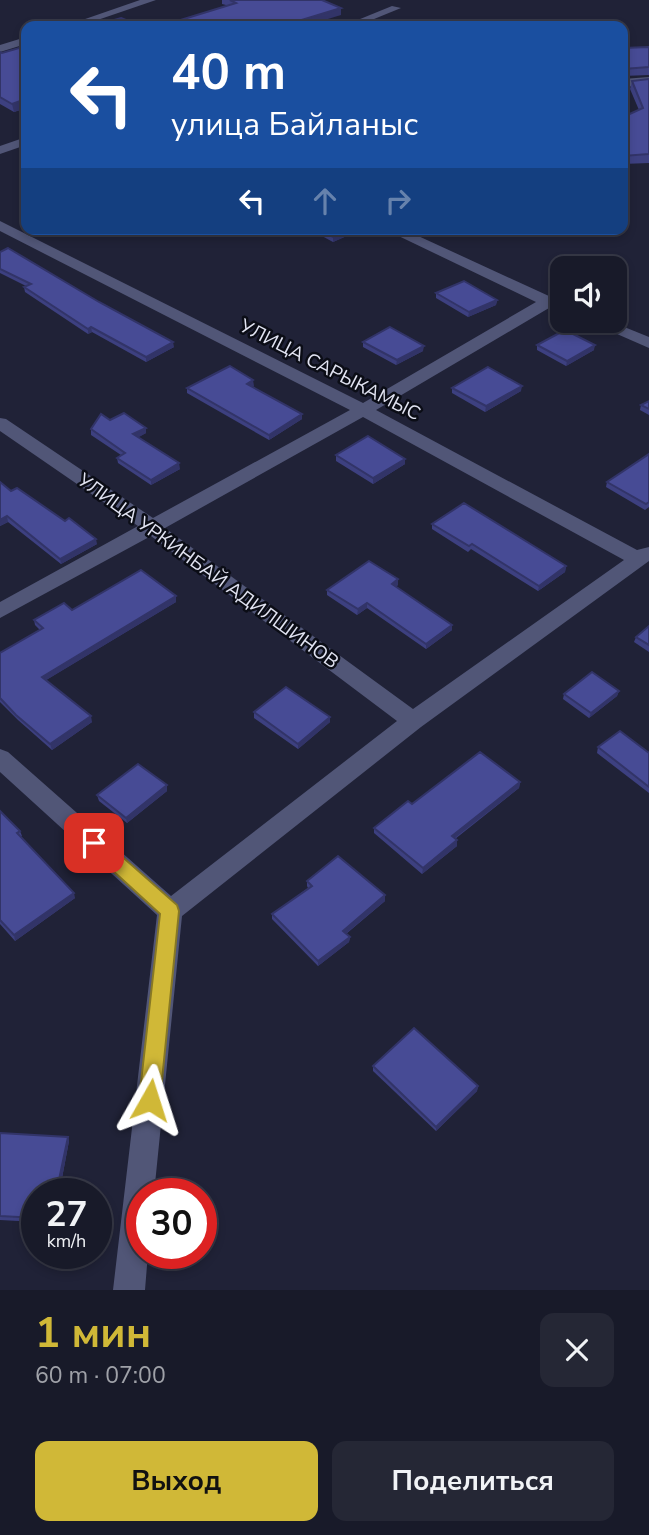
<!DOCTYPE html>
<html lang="ru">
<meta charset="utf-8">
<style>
:root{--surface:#181a29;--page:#252735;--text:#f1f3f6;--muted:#9fa1a8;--line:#363846;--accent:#d0b837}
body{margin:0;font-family:"Nunito Sans",sans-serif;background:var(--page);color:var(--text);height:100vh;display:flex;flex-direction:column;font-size:26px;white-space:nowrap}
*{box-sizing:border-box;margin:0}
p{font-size:23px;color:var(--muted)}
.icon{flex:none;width:38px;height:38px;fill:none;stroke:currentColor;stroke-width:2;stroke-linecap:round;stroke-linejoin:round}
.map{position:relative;height:1290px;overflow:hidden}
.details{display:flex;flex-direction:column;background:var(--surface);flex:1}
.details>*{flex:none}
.top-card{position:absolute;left:21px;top:21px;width:607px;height:214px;border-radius:14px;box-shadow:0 4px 10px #0003,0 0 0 2px var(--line);background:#1a4fa0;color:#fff;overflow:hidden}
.buttons{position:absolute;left:550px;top:256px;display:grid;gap:14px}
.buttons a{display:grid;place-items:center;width:77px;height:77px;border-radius:14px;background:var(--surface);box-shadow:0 4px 10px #0003,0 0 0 2px var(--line);font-size:35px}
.speed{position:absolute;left:21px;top:1178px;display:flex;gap:14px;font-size:35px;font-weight:700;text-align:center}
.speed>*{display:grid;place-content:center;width:91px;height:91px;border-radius:50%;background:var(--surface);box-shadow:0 4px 10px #0003,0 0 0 2px var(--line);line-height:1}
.speed small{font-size:18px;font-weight:400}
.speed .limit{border:10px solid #d22;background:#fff;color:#111}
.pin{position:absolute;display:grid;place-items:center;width:60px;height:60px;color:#fff;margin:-30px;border-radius:14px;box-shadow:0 4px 10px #0006}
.me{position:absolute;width:77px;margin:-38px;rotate:6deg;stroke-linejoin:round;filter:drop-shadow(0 0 5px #0008)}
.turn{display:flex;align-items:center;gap:24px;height:147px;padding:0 35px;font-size:32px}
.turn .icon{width:91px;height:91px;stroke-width:2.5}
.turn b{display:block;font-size:49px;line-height:60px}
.lanes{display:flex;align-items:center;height:66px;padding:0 35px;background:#0003;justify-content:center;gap:35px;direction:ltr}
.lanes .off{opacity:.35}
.round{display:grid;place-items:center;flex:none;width:74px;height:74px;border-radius:14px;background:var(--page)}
.overview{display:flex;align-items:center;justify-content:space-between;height:119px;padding:0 35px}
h1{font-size:42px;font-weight:700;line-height:52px;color:var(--accent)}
.primary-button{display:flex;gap:14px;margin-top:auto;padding:14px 35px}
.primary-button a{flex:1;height:80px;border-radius:14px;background:var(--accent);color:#111;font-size:28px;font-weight:700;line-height:80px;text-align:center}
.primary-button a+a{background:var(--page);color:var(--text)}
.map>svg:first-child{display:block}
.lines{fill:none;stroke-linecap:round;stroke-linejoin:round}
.minor{fill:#515677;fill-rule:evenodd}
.wall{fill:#3d4080}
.shaded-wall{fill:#323468}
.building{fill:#474b95;stroke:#323468;stroke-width:2}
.route{fill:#d0b837;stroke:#877824;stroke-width:2}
.labels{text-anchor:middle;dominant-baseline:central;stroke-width:5;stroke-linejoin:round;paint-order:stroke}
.street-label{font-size:19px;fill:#e2e4f2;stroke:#0b0d16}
</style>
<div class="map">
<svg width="649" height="1290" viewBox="0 0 649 1290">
<rect width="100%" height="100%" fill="#202237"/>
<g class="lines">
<!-- minor -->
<g class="minor">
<polygon points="140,0 156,0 80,26 65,26"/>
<polygon points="392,6 401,8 357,26 343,26"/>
<polygon points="26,37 26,44 0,52 0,45"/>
<polygon points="649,77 649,85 623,87 623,79"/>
<polygon points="26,137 26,145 0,154 0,146"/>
<path d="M0,221L363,403L536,302L384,229H403L562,302V313L549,308L376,410L637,550L649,547V561L421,727L182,916L154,1194H142V1253H148L145,1290H113L157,915L0,772V749L8,752L171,896L397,721L151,536L0,618V602L138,526L0,431V418L6,419L153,518L350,410L0,231ZM363,417L624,560L413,709L165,528Z"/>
<polygon points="585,320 607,320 649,337 649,348"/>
</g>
</g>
<!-- wall -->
<g class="wall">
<polygon points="222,0 322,0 341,8 341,15 226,5 222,4"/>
<polygon points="26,46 26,108 14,112 0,104 0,52 2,53"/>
<polygon points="649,47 649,75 623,76 623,48"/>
<polygon points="649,79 649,163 623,164 623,117 639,110 630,89 632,81"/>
<polygon points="178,229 207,229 191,236"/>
<polygon points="309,229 358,229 358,231 333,242"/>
<polygon points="0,252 174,347 146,362 92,332 88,334 25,292 24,287 26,286 0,273"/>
<polygon points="436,293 497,300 496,305 468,317 436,298"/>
<polygon points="363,342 423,351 396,365 363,347"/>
<polygon points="537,345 594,350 566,366 537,350"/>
<polygon points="254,386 252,387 302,414 302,419 269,440 187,393 187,388"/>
<polygon points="452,388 521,391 485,412 452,393"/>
<polygon points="649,401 649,415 640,410 641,405"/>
<polygon points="110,420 146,428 146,433 138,437 180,469 151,485 118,463 117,458 121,455 91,435 91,429"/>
<polygon points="649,454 649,507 645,510 606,487 607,482"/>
<polygon points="336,455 405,464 373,484 336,461"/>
<polygon points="0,482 11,491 97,544 61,564 8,522 0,526"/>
<polygon points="432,524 566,566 565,572 538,591 471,549 468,552 432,529"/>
<polygon points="398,585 395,587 452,630 426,649 367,608 357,615 327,595 327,590"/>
<polygon points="176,596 176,602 46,680 92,722 52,750 18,720 0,702 0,653 40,630 35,625 34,620 72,610"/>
<polygon points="649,626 649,652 634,642 636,637"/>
<polygon points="619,691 617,696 589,718 563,699 564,694"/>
<polygon points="254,712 330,717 330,722 298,749 254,718"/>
<polygon points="598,747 649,753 649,793 597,753"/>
<polygon points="520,782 519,788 455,839 457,846 422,874 374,833 374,828 412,804"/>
<polygon points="167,785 167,791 127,823 99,801 97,795"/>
<polygon points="0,811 20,831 22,836 20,837 75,898 15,941 0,924"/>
<polygon points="307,881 385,901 346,934 350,937 349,942 318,966 272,919 272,914 308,888 307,886"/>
<polygon points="373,1066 478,1086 477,1091 436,1131 373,1071"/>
<polygon points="0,1133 68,1137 69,1141 59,1194 37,1194 37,1222 0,1220"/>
</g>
<!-- shaded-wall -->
<g class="shaded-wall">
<polygon points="341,8 341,15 305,26 282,26"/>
<polygon points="26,99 26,108 14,112 12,104"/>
<polygon points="195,229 207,229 191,236 190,231"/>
<polygon points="351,229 358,229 358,231 333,242 333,237"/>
<polygon points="497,300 496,305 468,317 469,312"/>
<polygon points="91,327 92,332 88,334 88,329"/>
<polygon points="173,342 174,347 146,362 146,357"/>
<polygon points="595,345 594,350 566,366 567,361"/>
<polygon points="424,346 423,351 396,365 397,360"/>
<polygon points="253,380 254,386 247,389 247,384"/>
<polygon points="522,386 521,391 485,412 486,406"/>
<polygon points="302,414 302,419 269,440 269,435"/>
<polygon points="146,428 146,433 134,440 133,434"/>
<polygon points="405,459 405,464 373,484 373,478"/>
<polygon points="179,463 180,469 151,485 151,480"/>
<polygon points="7,516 8,522 0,526 0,520"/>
<polygon points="96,539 97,544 61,564 60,559"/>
<polygon points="566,566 565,572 538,591 539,586"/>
<polygon points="398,579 398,585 391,590 392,584"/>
<polygon points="176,596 176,602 43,682 42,677"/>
<polygon points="367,603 367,608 357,615 358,609"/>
<polygon points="452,625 452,630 426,649 426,644"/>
<polygon points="619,691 617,696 589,718 591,713"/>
<polygon points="91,716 92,722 52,750 50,744"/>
<polygon points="330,717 330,722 298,749 298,744"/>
<polygon points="520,782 519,788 451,841 452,836"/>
<polygon points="167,785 167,791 127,823 126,818"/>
<polygon points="457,840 457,846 422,874 423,868"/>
<polygon points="74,893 75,898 15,941 14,935"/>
<polygon points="385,895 385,901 343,936 343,931"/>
<polygon points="350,937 349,942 318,966 318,961"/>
<polygon points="478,1086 477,1091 436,1131 436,1127"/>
<polygon points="68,1137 69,1141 59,1194 56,1194"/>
</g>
<!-- building -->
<g class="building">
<polygon points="230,0 322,0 341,8 282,26 161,26 236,3"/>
<polygon points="121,18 140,26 93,26"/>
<polygon points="26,46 26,99 12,104 0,97 0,52 2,53"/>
<polygon points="649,47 649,67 624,69 623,73 623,48"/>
<polygon points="649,79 649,154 623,156 623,117 643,108 632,81"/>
<polygon points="318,229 351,229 333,237"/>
<polygon points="8,248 99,302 173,342 146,357 91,327 88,329 24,287 31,284 0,269 0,252"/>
<polygon points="464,281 497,300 469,312 436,293"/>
<polygon points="390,327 424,346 397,360 363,342"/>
<polygon points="565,330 595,345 567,361 537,345"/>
<polygon points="230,366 253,380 247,384 302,414 269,435 187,388"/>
<polygon points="488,367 522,386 486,406 452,388"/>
<polygon points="649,401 649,409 641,405"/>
<polygon points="124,413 146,428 133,434 179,463 151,480 117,458 125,453 91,429 101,414 110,420"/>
<polygon points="368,436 405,459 373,478 336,455"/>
<polygon points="649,454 649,502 646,504 607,482"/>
<polygon points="0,482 11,491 17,488 65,521 69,518 96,539 60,559 7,516 0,520"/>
<polygon points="464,503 566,566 539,586 472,544 469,546 432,524"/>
<polygon points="369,561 398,579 392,584 452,625 426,644 367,603 358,609 327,590"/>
<polygon points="141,570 176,596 42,677 91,716 50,744 16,715 0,698 0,653 43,628 34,620 64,603 72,610"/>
<polygon points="649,626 649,645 636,637"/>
<polygon points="592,672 619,691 591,713 564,694"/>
<polygon points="286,687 330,717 298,744 254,712"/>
<polygon points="620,731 649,753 649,787 598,747"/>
<polygon points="480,752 520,782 452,836 457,840 423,868 374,828 408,801 412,804"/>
<polygon points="138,764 167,785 126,818 97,795"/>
<polygon points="0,811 20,831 17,833 74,893 14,935 0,920"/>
<polygon points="338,856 385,895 343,931 350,937 318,961 272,914 312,886 307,881"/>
<polygon points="414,1028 478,1086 436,1127 373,1066"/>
<polygon points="0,1133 68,1137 56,1194 37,1194 37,1218 0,1216"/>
</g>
<!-- route -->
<polygon class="route" points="94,835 101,838 177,905 179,911 160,1100 157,1108 150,1111 142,1108 139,1100 160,914 88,848 85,843 88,838"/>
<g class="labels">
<!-- street labels -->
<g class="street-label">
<text transform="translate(330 370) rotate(27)">УЛИЦА САРЫКАМЫС</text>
<text transform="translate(208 571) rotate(36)">УЛИЦА УРКИНБАЙ АДИЛШИНОВ</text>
</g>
</g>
</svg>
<div class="buttons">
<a><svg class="icon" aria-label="sound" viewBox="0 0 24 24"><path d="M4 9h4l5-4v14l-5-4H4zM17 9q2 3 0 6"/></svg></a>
</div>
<div class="speed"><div>27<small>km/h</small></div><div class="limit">30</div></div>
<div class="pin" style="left:94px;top:843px;background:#d93025"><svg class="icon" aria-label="arrive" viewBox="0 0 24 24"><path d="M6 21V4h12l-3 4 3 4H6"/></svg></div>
<svg class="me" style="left:150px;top:1100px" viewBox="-20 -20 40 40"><path d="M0-17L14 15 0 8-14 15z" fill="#d0b837" stroke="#fff" stroke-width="4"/></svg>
<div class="top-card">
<div class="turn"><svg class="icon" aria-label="left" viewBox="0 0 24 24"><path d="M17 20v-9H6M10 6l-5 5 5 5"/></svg><div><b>40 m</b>улица Байланыс</div></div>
<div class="lanes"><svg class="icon" aria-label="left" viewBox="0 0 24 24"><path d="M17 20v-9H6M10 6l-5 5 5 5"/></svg><svg class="icon off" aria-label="ahead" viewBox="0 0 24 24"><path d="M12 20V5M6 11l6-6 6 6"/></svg><svg class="icon off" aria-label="right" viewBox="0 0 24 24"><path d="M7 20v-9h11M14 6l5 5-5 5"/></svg></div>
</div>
</div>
<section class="details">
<div class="overview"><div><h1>1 мин</h1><p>60 m · 07:00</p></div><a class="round"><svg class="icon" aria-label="close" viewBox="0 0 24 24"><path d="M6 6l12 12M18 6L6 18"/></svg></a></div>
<div class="primary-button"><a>Выход</a><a>Поделиться</a></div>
</section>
